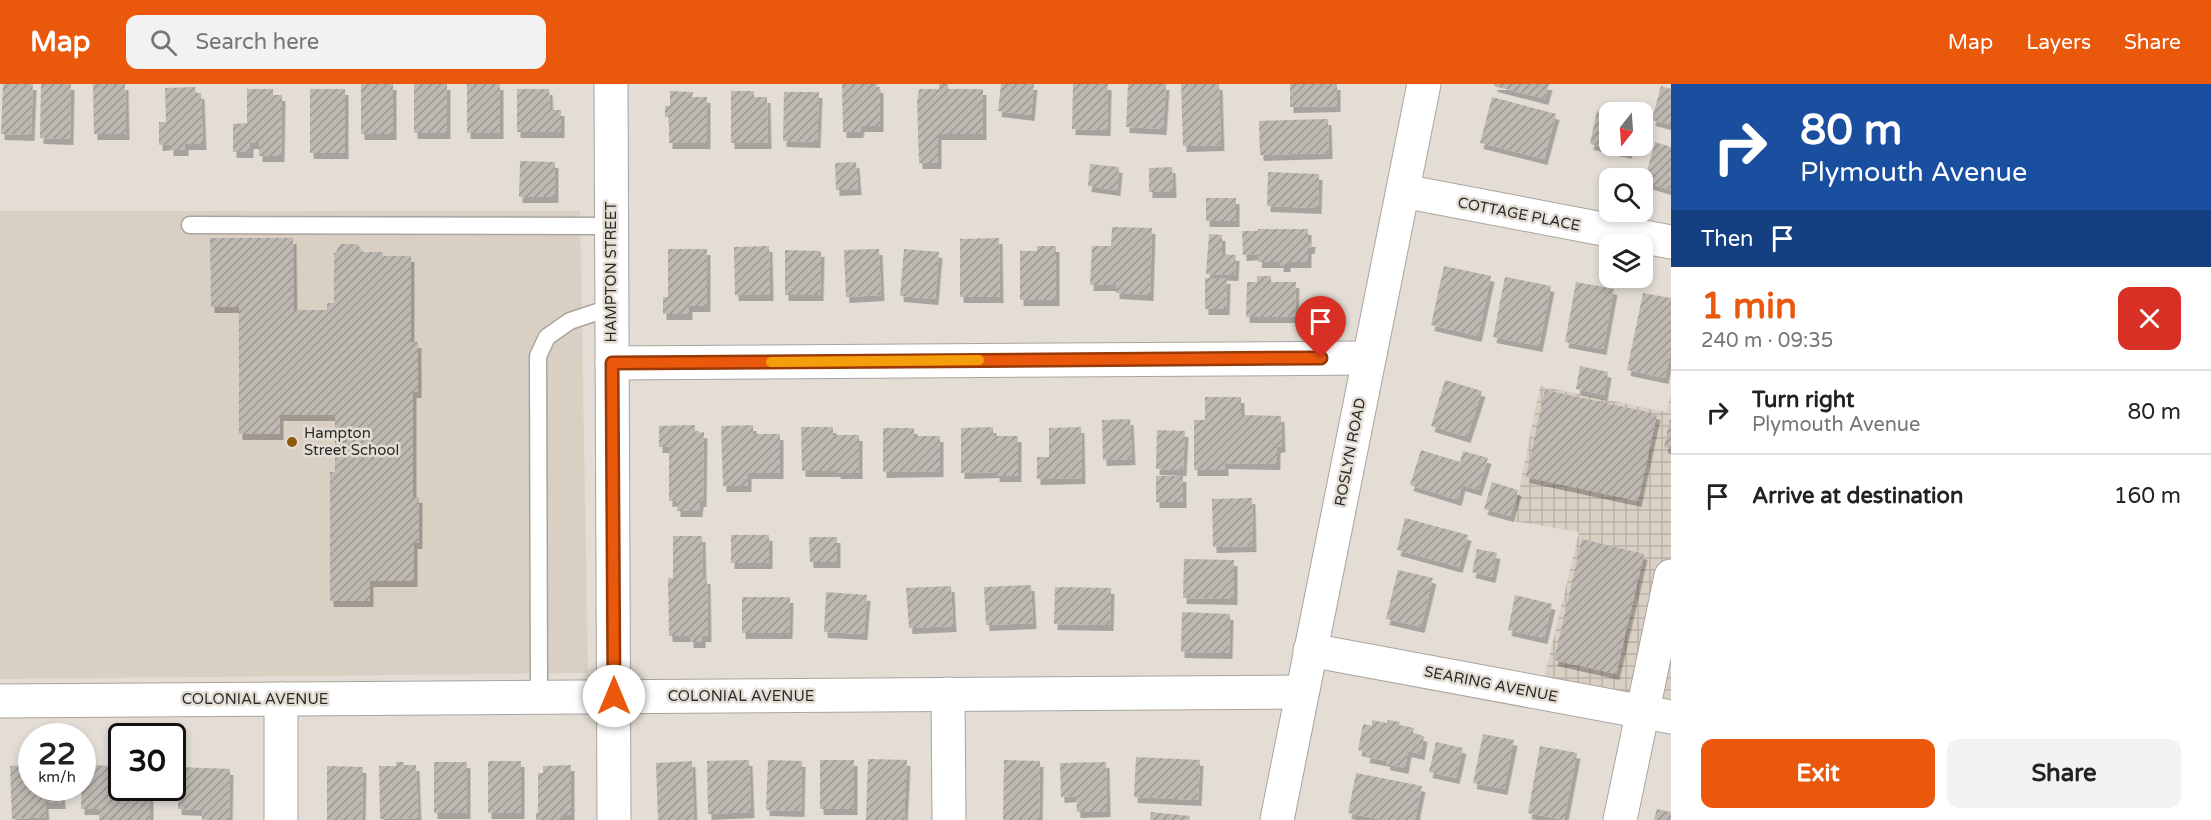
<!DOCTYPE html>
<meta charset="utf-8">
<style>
:root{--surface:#fff;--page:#f2f2f2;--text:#222;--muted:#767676;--line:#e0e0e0;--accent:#ea580c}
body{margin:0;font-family:"Varela Round",sans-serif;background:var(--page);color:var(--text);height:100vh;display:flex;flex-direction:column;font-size:22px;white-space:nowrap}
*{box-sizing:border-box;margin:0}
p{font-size:20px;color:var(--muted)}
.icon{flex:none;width:33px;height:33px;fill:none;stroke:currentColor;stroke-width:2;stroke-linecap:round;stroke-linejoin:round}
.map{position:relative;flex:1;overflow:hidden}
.panel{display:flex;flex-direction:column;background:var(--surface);width:540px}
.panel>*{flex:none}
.guide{background:#1a4fa0;color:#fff;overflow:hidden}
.needle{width:39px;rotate:197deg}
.tools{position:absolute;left:1599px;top:18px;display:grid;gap:12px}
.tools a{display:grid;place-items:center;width:54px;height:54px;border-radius:12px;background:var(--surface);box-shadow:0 3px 9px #0003;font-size:30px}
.speed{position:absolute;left:18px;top:639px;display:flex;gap:12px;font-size:30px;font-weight:700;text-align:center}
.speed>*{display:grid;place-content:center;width:78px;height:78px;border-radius:50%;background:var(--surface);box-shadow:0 3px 9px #0003;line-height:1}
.speed small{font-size:15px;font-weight:400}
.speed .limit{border:3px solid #111;border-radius:9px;background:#fff;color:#111}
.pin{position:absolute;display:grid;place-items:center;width:51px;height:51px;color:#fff;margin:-62px -26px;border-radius:50% 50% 50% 0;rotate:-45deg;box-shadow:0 0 6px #0007}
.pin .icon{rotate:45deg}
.me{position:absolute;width:66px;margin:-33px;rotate:0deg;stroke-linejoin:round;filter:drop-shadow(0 0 4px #0008)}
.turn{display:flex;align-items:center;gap:21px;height:126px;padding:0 30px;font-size:27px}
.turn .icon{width:78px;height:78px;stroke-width:2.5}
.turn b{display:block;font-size:42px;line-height:51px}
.then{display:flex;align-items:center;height:57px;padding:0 30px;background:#0003;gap:12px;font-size:22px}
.round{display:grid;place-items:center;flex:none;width:63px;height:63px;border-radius:12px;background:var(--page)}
.summary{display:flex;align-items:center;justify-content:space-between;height:102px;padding:0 30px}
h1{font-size:36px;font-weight:800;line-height:45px;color:var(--accent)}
.primary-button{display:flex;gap:12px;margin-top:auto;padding:12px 30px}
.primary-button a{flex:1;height:69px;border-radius:12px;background:var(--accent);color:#fff;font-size:24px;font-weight:800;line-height:69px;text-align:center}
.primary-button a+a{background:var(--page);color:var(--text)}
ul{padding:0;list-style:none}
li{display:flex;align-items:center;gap:18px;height:84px;padding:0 30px;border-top:2px solid var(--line)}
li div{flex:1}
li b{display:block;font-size:22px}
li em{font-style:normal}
header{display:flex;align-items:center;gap:36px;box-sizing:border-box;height:84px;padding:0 30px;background:var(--accent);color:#fff}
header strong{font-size:28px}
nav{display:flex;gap:33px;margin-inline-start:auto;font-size:21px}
.search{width:420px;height:54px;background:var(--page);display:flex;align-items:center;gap:15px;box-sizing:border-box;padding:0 21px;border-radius:12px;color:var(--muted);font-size:22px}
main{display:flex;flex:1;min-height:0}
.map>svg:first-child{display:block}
.built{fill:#dacfc3}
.industrial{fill:url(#industrial-grid)}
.building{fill:url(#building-hatch);filter:url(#shadow)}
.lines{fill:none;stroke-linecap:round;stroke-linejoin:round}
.service-casing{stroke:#aaa49e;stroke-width:19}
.minor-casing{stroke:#aaa49e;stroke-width:35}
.secondary-casing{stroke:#aaa49e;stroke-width:35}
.service{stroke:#fff;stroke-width:16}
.minor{stroke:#fff;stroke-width:33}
.secondary{stroke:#fff;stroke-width:33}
.route-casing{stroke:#983908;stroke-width:15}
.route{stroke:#ea580c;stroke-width:10}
.slow{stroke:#f59e0b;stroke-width:10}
.poi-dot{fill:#8f5b0b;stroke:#e3ddd6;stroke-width:2}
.labels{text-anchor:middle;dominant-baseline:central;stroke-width:5;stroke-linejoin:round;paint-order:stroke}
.street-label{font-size:15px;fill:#2d2b28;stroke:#e3ddd6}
.poi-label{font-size:15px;fill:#2d2b28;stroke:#e3ddd6;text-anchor:start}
</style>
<header>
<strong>Map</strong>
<div class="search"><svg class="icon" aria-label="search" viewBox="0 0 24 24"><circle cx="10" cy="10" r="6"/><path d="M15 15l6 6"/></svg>Search here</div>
<nav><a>Map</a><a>Layers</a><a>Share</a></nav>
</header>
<main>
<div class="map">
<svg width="1671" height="736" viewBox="0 0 1671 736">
<defs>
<pattern id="industrial-grid" width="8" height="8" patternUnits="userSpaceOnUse" patternTransform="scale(1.5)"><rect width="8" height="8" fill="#dacfc3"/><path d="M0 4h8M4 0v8" fill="none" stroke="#bbb2a8"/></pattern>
<pattern id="building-hatch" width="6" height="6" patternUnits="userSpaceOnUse" patternTransform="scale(1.5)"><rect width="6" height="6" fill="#beb8b2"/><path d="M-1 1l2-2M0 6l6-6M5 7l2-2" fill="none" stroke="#9b9691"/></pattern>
<filter id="shadow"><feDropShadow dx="3.5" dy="6" stdDeviation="0" flood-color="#0004"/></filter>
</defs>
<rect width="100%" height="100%" fill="#e3ddd6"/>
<!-- built -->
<polygon class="built" points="0,127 580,127 588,589 0,595"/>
<!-- industrial -->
<polygon class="industrial" points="1540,302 1666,328 1671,309 1671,631 1541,607 1579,448 1513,437"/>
<!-- building -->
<g class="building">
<polygon points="3,0 33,0 31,51 1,50"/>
<polygon points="41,0 71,0 70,55 40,54"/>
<polygon points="93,0 125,0 126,50 94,50"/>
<rect x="361" y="0" width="32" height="50"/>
<rect x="414" y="0" width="33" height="49"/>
<rect x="467" y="0" width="33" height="49"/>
<polygon points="842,0 877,0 877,3 880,3 880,42 861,42 860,48 843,48"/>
<polygon points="939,0 948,0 948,5 983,5 983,50 938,50 938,79 919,79 917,18 919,5 939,5"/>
<polygon points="1001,0 1034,0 1031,31 998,27"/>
<polygon points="1073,0 1108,0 1107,46 1072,45"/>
<polygon points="1128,0 1166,0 1163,45 1126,43"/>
<polygon points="1181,0 1219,0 1221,61 1183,62"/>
<polygon points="1290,0 1337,0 1337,22 1290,23"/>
<polygon points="1494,0 1549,0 1545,15 1494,2"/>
<polygon points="1661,2 1671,5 1671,41 1652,36"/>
<polygon points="195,3 196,9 201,9 203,60 185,60 185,66 170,66 170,60 159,61 159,38 166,38 165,4"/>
<polygon points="247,5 273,5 273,11 282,11 281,72 259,72 259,59 250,59 250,68 233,68 233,40 247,39"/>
<rect x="310" y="5" width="35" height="64"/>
<polygon points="517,5 549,5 550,26 561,26 561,48 517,48"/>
<polygon points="670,7 693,8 692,13 707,13 707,59 669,59 669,33 665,33 665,22 670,22"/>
<polygon points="731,7 754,7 754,13 767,13 768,59 731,59"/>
<polygon points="784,8 819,8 817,58 783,57"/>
<polygon points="1492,13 1556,30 1544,75 1480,59"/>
<polygon points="1597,27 1610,30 1610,62 1630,62 1628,69 1590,60"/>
<polygon points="1328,35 1329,69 1260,71 1259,37"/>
<polygon points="1655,58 1671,63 1671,106 1644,98"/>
<polygon points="520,77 555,78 555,113 519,113"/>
<polygon points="856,78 858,105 836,106 835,79"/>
<polygon points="1090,80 1119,83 1117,106 1088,102"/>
<polygon points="1172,83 1173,108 1149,108 1149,84"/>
<polygon points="1268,88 1319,90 1318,124 1267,122"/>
<rect x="1206" y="114" width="30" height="23"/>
<polygon points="1112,143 1152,144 1150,211 1116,209 1116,201 1090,201 1092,162 1111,162"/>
<polygon points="1258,145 1308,145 1308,157 1312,157 1311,164 1308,164 1308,178 1287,178 1287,182 1280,182 1280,178 1258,178 1259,170 1243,171 1242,147 1258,147"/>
<polygon points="1209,150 1222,151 1222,170 1236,171 1235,191 1206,190"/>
<polygon points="210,154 293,154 294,226 327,226 327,219 334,219 334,169 336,169 340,160 358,160 362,168 383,168 383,172 411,172 411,258 418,258 418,308 413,308 413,413 419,413 419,459 414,459 414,497 370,497 370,517 330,517 330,388 335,388 335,331 280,331 280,350 239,350 239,223 211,223"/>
<polygon points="999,154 1000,213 960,213 960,155"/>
<polygon points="769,162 770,211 735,211 734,163"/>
<polygon points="1037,162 1056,162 1056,216 1020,216 1020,167 1037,167"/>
<polygon points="668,165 707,165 707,222 689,222 689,230 663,230 663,213 668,213"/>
<polygon points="879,165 881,211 846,213 844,166"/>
<polygon points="904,165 939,168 935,215 900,212"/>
<polygon points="785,166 821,167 820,211 785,211"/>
<polygon points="1444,182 1491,192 1478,252 1431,241"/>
<polygon points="1257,192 1271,192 1271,198 1296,198 1295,233 1246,233 1247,198 1257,198"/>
<polygon points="1505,193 1551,202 1539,262 1493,253"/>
<polygon points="1205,194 1227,194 1226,225 1205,225"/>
<polygon points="1576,198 1614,205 1603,265 1565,258"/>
<polygon points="1643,209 1671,214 1671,265 1665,294 1627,286"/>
<polygon points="1580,282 1608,288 1604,311 1576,305"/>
<polygon points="1445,296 1482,307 1467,353 1431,342"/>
<polygon points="1545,306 1657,330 1638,417 1526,393"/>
<polygon points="1205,313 1241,313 1241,335 1242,331 1281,332 1282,362 1277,363 1277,380 1225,379 1225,386 1194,386 1194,336 1205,336"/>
<polygon points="1130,335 1132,375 1103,376 1102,336"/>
<polygon points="1670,335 1671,335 1671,365 1664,363"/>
<polygon points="695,341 695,349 704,348 703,417 700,417 699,427 677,427 677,416 669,417 669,363 659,363 659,342"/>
<polygon points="753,341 753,350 780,350 780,389 748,389 748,402 723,402 721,342"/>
<polygon points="801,343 833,343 833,351 859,351 859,389 837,389 837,387 802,387"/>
<polygon points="993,343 993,352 1018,352 1018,392 996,392 996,388 961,389 961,344"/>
<polygon points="1081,343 1082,394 1037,395 1037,373 1049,373 1049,344"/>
<polygon points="883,344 914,344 914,352 940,352 940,387 883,388"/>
<polygon points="1157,346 1185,347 1183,386 1156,385"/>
<polygon points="1421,366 1460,378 1463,367 1488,374 1478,406 1462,401 1458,416 1410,401"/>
<rect x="1156" y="392" width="27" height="26"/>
<polygon points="1492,398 1518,406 1510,432 1484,425"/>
<polygon points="1252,414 1253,462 1213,463 1212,415"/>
<polygon points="1405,434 1468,451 1459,483 1397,466"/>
<rect x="731" y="451" width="38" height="28"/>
<polygon points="673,452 702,452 703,494 707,494 708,552 702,552 702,558 690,558 690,552 669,552 668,494 673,494"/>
<polygon points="809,453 837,453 837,478 810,478"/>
<polygon points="1582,455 1644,470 1616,590 1554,576"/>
<polygon points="1477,465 1497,469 1492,493 1472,488"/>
<polygon points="1184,475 1234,476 1234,515 1183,514"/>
<polygon points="1398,486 1433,494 1421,543 1386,535"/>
<polygon points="1031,501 1033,539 986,541 984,503"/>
<polygon points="951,502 953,542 909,544 906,504"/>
<polygon points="1055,503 1111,504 1110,541 1054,540"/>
<polygon points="826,508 867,511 864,550 824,548"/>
<polygon points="1515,511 1552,520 1544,554 1508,546"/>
<polygon points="742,513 790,513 789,549 742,549"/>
<polygon points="1182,528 1230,530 1229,569 1181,568"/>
<polygon points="1372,636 1387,639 1388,636 1400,638 1399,641 1414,644 1413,649 1424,652 1421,670 1408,667 1405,684 1386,680 1387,677 1366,673 1367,668 1358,666 1363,640 1372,642"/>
<polygon points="1483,650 1514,656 1504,705 1473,699"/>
<polygon points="1436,658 1463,664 1456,694 1429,688"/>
<polygon points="1540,662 1577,669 1564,736 1528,729"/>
<polygon points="1136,673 1200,676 1198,716 1134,713"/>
<polygon points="868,675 907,676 904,736 866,736"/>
<polygon points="749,676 751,728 708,730 707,677"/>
<polygon points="768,676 802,677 801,727 766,726"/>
<rect x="820" y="676" width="34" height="49"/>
<polygon points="1004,676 1040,677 1039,736 1003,736"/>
<rect x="488" y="677" width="33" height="52"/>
<polygon points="692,677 694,736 658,736 656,679"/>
<polygon points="396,678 404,678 404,681 416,681 418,734 380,735 379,682 396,682"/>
<rect x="434" y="678" width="33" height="51"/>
<polygon points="1106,678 1107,727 1077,728 1076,712 1061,713 1060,679"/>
<polygon points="32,681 32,704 61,704 62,719 45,719 46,733 12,735 10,682"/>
<polygon points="82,681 122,682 122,704 150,704 150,736 99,736 99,725 81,725"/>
<polygon points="571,681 571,731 561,731 561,736 536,736 536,729 538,729 538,689 543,689 543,682"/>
<polygon points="327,682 363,683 362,736 327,736"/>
<polygon points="179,683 230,685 229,736 202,736 202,726 178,725"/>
<polygon points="1356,689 1422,702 1415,736 1384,736 1348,729"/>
<polygon points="1657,725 1671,728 1671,736 1654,736"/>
<polygon points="1151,728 1190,732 1189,736 1150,736"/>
</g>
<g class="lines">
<!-- service casing -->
<g class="service-casing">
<g id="service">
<polyline points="190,141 611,142"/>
<polyline points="539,613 538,272 547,253 570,237 612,223"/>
</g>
</g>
<!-- minor casing -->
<g class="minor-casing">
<g id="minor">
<polyline points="611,0 614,736"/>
<polyline points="1403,107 1671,158"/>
<polyline points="612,279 1369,274"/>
<polyline points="1310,566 1671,633"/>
<polyline points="948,610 949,736"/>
<polyline points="0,617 1302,608"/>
<polyline points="281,736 281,615"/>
<polyline points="1620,736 1671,492"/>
</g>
</g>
<!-- secondary casing -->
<g class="secondary-casing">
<polyline id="secondary" points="1277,736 1424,0"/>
</g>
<!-- service -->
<use href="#service" class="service"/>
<!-- minor -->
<use href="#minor" class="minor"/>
<!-- secondary -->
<use href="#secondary" class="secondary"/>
</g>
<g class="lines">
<!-- route casing -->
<g class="route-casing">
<polyline id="route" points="614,612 612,279 1321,274"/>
</g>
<!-- route -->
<use href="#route" class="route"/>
<!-- slow -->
<polyline class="slow" points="771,278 979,276"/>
</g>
<!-- markers -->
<circle class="poi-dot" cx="292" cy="358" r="6"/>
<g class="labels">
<!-- street labels -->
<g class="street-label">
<text transform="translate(1519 130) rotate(11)">COTTAGE PLACE</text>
<text transform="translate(611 188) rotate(-90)">HAMPTON STREET</text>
<text transform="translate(1350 368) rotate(-79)">ROSLYN ROAD</text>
<text transform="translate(1491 600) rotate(11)">SEARING AVENUE</text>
<text x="741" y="612">COLONIAL AVENUE</text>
<text x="255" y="615">COLONIAL AVENUE</text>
</g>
<!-- poi labels -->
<g class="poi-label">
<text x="304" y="349">Hampton<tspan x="304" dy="17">Street School</tspan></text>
</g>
</g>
</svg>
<div class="tools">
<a><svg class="needle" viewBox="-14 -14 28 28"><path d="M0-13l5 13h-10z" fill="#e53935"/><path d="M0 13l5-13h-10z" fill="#767676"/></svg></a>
<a><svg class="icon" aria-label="search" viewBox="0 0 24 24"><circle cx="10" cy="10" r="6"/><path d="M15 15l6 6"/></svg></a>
<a><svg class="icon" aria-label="layers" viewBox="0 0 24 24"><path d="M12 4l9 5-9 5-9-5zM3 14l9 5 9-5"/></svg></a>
</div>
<div class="speed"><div>22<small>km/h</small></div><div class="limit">30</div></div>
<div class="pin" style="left:1321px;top:274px;background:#d93025"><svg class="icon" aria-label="arrive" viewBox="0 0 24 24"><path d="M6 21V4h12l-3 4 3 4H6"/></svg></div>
<svg class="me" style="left:614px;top:612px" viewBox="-20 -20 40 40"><circle r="19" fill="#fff"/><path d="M0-13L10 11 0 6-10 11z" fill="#ea580c"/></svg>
</div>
<section class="panel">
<div class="guide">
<div class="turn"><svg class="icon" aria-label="right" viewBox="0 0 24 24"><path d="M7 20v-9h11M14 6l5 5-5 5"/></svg><div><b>80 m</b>Plymouth Avenue</div></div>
<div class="then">Then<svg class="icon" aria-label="arrive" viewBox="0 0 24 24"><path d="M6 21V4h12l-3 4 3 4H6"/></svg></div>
</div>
<div class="summary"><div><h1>1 min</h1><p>240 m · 09:35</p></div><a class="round" style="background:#d93025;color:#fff"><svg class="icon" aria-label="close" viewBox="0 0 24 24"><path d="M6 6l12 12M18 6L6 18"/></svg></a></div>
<ul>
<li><svg class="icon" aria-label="right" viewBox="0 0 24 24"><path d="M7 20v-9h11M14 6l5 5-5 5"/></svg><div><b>Turn right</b><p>Plymouth Avenue</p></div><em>80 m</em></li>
<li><svg class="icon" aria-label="arrive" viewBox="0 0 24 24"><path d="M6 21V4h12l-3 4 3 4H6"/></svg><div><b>Arrive at destination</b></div><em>160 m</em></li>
</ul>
<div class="primary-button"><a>Exit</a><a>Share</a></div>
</section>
</main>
